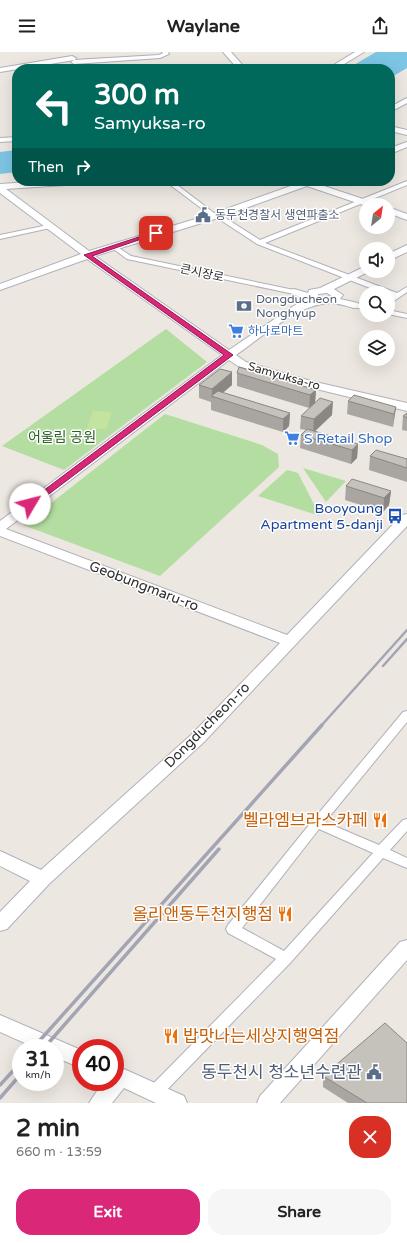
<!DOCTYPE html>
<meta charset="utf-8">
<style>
:root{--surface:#fff;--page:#f6f6f6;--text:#222;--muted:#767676;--accent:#db2777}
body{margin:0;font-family:"Varela Round","Noto Sans KR",sans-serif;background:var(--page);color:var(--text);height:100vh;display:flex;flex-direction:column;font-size:15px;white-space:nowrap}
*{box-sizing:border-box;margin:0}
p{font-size:13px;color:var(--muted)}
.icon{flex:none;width:22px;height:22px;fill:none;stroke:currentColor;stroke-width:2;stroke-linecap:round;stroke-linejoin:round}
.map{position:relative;height:1051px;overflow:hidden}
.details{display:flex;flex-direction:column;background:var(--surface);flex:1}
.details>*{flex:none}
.banner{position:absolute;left:12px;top:12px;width:383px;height:122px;border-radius:16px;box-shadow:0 4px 16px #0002;background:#00695c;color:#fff;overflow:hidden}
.needle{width:26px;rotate:30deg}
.fabs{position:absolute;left:359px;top:146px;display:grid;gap:8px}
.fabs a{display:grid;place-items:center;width:36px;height:36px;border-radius:50%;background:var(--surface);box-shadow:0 4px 16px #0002;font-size:20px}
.speed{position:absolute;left:12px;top:987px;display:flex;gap:8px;font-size:20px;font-weight:700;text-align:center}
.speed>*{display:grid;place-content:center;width:52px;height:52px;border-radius:50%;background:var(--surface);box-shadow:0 4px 16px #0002;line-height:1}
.speed small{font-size:10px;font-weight:400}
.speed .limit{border:6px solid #d22;background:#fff;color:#111}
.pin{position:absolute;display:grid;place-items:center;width:34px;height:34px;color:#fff;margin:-17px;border-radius:8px;box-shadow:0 2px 6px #0006}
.me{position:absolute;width:44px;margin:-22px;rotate:53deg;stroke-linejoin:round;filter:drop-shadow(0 0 3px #0008)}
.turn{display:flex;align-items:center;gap:14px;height:84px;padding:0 16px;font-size:18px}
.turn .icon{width:52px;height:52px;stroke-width:2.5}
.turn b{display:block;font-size:28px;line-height:34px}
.then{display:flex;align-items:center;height:38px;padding:0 16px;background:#0003;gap:8px;font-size:15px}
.round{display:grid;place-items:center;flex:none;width:42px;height:42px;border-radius:16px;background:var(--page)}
.headline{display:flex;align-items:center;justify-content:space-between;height:68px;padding:0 16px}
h1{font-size:24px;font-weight:800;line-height:30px}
.action{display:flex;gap:8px;margin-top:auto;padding:8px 16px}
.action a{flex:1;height:46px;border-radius:16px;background:var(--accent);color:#fff;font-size:16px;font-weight:800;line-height:46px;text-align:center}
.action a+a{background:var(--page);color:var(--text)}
header{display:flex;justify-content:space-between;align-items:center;height:52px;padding:0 16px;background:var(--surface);font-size:18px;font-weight:800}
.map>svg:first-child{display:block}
.green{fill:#b4dda1}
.pitch{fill:#c4e39e}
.water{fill:#7dc5e4}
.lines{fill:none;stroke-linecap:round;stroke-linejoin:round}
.street-casing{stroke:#b0b1bb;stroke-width:2}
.secondary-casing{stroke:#b0b1bb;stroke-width:2}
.street{fill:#fff;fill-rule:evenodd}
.secondary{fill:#fff;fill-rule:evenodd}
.rail-far1{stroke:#a3a5b4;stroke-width:2.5}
.rail{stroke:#a3a5b4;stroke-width:3.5}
.wall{fill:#a9a6a1}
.shaded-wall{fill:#8a8783}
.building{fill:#c5c1bb;stroke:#8a8783}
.route{fill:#db2777;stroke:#8e194d}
.labels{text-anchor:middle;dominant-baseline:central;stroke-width:3;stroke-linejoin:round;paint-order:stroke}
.far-service-label{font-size:12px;fill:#4e5e75;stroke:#fff;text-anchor:start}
.far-street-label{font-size:12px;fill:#2c2c2c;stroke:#fff}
.far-shop-label{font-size:12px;fill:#366cbe;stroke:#fff;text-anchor:start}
.park-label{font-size:14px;fill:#2d6322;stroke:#fff}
.shop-label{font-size:14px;fill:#366cbe;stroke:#fff;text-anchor:start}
.transit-label{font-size:14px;fill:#164399;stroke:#fff;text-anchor:end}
.street-label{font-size:14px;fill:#2c2c2c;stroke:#fff}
.near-food-label{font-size:17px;fill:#c56008;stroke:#fff;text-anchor:end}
.near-service-label{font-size:17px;fill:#4e5e75;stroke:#fff;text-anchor:end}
</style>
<header><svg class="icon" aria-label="menu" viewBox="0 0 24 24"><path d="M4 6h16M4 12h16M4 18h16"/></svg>Waylane<svg class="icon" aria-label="share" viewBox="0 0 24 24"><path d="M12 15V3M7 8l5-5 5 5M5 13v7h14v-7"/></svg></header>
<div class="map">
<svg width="407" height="1051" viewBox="0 0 407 1051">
<rect width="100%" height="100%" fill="#ece7e0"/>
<!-- green -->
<g class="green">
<polygon points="166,277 207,310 64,418 2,394"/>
<polygon points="165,362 262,393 278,402 279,415 160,524 23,473"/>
<polygon points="303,416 346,429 326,450"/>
<polygon points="287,418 298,421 320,464 258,444"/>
</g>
<!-- pitch -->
<polygon class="pitch" points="93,359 112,360 106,377 87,376"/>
<!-- water -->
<g class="water">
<polygon points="376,0 407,0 407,16 390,26 390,17 347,17"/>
<polygon points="17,98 17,120 0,122 0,100"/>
</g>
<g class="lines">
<!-- street casing -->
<g class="street-casing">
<g id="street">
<polygon points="162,0 168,0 169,2 160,6 74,12 71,10 74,8 159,3 163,1"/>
<polygon points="165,129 172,129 218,164 213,165"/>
<polygon points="407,129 407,133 265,191 397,241 407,235 407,240 388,253 388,248 392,244 388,243 388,241 383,241 257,192 222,169 218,162 223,161 227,167 260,188"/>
<polygon points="48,173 51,175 50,176 0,187 0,183"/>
<polygon points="113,192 131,204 294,238 298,240 294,242 127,207 111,195 111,193"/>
<polygon points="351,251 366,253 366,257 351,255"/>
<polygon points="388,258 407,262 407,266 388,262"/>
<path d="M407,659V670L325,770L379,793L403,768L407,767V779L390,798L407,806V816L383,806L291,910L160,1045L155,1046L150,1045L148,1040L150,1035L276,907L228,881L226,877L228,873L313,768L403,660ZM319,777L373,801L284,899L242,876Z"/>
</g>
</g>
<!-- secondary casing -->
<g class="secondary-casing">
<g id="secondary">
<polygon points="223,0 231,0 246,17 238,17"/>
<polygon points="355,0 364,0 336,17 327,17"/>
<polygon points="72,4 76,6 75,8 0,20 0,16"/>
<polygon points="407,46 407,51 390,60 390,55"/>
<polygon points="390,74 407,78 407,83 390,79"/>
<polygon points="17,85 17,89 0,90 0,86"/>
<polygon points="407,90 407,95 390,102 390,96"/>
<path d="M45,129H84L80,132L6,137L89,199L212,162L299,131L298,129H316L315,131L375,151L377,153L366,154L307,134L218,166L95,204L229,298L304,247L289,240L290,238L294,237L308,241L309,238L320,236L366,214V219H370L334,237L343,243L340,247L358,251L359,253L358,255L354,256C347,254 337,251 330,251C298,252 262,285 236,303L246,310L311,329L407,351V359L304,334L238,314L229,308L6,477L287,583L402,463L407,462V474L204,690L49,832L7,877L0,879V860L30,829L0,814V799L41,818L192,682L280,591L0,484V469L222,303L87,207L0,238V232L81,202L0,141V132ZM327,241L332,244L321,246L318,244V242Z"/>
<polygon points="388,155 407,162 407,168 388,161"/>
<polygon points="407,193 407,200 388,209 388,202"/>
<polygon points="407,888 407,908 280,1051 257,1051 260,1044 400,890"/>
<polygon points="0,963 81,998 81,1016 55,1005 55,996 36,996 0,980"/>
<polygon points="115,1013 184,1044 187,1051 156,1051 124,1036 112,1051 89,1051 103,1030 115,1030"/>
</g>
</g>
<!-- street -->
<use href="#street" class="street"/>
<!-- secondary -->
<use href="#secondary" class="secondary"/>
<!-- rail-far1 -->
<g class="rail-far1">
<polyline points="383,614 407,587"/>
<polyline points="321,674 407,578"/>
</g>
<!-- rail -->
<g class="rail">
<polyline points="33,996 322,673"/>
<polyline points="44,996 219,797"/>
<polyline points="0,1033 21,1010"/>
<polyline points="0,1046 21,1022"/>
</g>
</g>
<!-- wall -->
<g class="wall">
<polygon points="237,321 316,338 315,351 309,356 237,334"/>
<polygon points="199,333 232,333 223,341 290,361 289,374 283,380 211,358 211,350 199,346"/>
<polygon points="348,349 396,355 394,368 393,375 347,362"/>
<polygon points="407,361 407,379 402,378 403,364"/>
<polygon points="332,363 315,379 358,392 357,406 351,412 300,396 301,383 306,378 300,377 301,364"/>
<polygon points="370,404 407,407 407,430 369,418"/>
<polygon points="346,434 391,439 389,453 383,460 345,448"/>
<polygon points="323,1024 407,1051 348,1051 323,1035"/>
</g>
<!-- shaded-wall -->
<g class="shaded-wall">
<polygon points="232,320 232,333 216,346 212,345 212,337"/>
<polygon points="316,338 315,351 309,356 310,343"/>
<polygon points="333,350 332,363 313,381 314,367"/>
<polygon points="396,355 394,368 393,375 394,362"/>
<polygon points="290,361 289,374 283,380 283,367"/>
<polygon points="358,392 357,406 351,412 352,398"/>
<polygon points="391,439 389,453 383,460 384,446"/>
</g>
<!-- building -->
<g class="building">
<polygon points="239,315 316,338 310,343 237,321"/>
<polygon points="220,317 232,320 212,337 199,333"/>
<polygon points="218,339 290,361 283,367 211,344"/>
<polygon points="354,343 396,355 394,362 348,349"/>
<polygon points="320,346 333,350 314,367 301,364"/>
<polygon points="407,361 407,366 403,364"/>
<polygon points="307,377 358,392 352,398 301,383"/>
<polygon points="376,398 407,407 407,416 370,404"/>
<polygon points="352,427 391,439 384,446 346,434"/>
<polygon points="385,971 407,991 407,1051 367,1051 323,1024"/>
</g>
<!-- route -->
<polygon class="route" points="154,180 159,181 92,204 233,303 33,454 27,454 27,451 224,303 84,203"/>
<!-- icons -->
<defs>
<g id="civic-bare" transform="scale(1.2)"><path d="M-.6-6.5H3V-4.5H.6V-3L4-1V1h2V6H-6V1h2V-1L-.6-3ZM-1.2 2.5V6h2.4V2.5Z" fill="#5c6f8a" stroke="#fff" stroke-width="2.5" paint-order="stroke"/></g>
<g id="bank-bare" transform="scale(1.2)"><path d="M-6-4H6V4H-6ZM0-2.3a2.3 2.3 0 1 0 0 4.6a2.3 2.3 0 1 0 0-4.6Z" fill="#5c6f8a" stroke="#fff" stroke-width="2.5" paint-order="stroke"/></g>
<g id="supermarket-bare" transform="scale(1.2)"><path d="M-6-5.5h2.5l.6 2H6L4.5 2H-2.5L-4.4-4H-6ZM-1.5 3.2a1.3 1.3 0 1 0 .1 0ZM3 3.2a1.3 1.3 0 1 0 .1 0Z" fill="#3f7fe0" stroke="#fff" stroke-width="2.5" paint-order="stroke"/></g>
<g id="bus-bare" transform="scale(1.2)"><path d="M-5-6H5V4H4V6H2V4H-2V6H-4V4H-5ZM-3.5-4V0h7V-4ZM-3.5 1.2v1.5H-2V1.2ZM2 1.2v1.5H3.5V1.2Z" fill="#1a4fb4" stroke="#fff" stroke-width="2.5" paint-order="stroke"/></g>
<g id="restaurant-bare" transform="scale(1.2)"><path d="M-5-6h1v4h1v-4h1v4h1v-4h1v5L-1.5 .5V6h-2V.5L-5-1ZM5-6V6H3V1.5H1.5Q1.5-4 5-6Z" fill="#e8710a" stroke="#fff" stroke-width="2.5" paint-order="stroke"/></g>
</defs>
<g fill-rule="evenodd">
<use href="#civic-bare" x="203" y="163"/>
<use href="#bank-bare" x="244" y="254"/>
<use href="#supermarket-bare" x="236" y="279"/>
<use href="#supermarket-bare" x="292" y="386"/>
<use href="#bus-bare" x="395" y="464"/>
<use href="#restaurant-bare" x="380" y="768"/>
<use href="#restaurant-bare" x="285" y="862"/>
<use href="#restaurant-bare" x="171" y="984"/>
<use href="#civic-bare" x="374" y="1020"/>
</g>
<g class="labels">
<!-- far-service labels -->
<g class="far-service-label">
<text x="215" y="163">동두천경찰서 생연파출소</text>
<text x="256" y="247">Dongducheon<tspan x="256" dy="14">Nonghyup</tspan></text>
</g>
<!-- far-street labels -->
<g class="far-street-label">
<text transform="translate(202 221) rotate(12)">큰시장로</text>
<text transform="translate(284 324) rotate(16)">Samyuksa-ro</text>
</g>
<!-- far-shop labels -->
<g class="far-shop-label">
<text x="248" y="279">하나로마트</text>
</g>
<!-- park labels -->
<g class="park-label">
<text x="62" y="385">어울림 공원</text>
</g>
<!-- shop labels -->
<g class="shop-label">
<text x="304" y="386">S Retail Shop</text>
</g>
<!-- transit labels -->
<g class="transit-label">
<text x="383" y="456">Booyoung<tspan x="383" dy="16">Apartment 5-danji</tspan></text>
</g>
<!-- street labels -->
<g class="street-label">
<text transform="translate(144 534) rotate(21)">Geobungmaru-ro</text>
<text transform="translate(207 673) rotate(-45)">Dongducheon-ro</text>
</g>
<!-- near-food labels -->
<g class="near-food-label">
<text x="368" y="768">벨라엠브라스카페</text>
<text x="273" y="862">올리앤동두천지행점</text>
<text x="183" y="984" text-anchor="start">밥맛나는세상지행역점</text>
</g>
<!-- near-service labels -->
<g class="near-service-label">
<text x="362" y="1020">동두천시 청소년수련관</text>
</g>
</g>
</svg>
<div class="fabs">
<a><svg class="needle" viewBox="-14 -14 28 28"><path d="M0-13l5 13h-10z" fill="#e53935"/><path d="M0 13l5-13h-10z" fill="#767676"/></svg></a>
<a><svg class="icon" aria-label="sound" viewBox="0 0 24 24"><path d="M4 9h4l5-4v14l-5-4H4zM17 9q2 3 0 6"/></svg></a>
<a><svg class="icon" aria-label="search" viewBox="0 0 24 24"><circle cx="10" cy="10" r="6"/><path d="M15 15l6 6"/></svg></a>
<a><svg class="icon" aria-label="layers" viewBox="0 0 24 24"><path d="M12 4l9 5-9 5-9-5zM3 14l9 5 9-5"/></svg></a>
</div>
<div class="speed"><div>31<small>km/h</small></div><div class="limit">40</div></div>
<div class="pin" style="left:156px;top:181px;background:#d93025"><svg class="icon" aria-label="arrive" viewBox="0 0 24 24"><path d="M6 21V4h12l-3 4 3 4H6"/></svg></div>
<svg class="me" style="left:30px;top:452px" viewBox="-20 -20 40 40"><circle r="19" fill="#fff"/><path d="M0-13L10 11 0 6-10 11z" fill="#db2777"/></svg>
<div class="banner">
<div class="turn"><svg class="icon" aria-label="left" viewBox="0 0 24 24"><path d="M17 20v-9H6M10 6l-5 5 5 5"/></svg><div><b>300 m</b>Samyuksa-ro</div></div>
<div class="then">Then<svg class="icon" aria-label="right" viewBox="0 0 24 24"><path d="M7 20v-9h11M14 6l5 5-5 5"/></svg></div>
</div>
</div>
<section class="details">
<div class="headline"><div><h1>2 min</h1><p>660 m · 13:59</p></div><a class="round" style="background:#d93025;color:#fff"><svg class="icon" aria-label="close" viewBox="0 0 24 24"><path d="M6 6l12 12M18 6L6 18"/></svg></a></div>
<div class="action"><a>Exit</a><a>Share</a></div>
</section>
